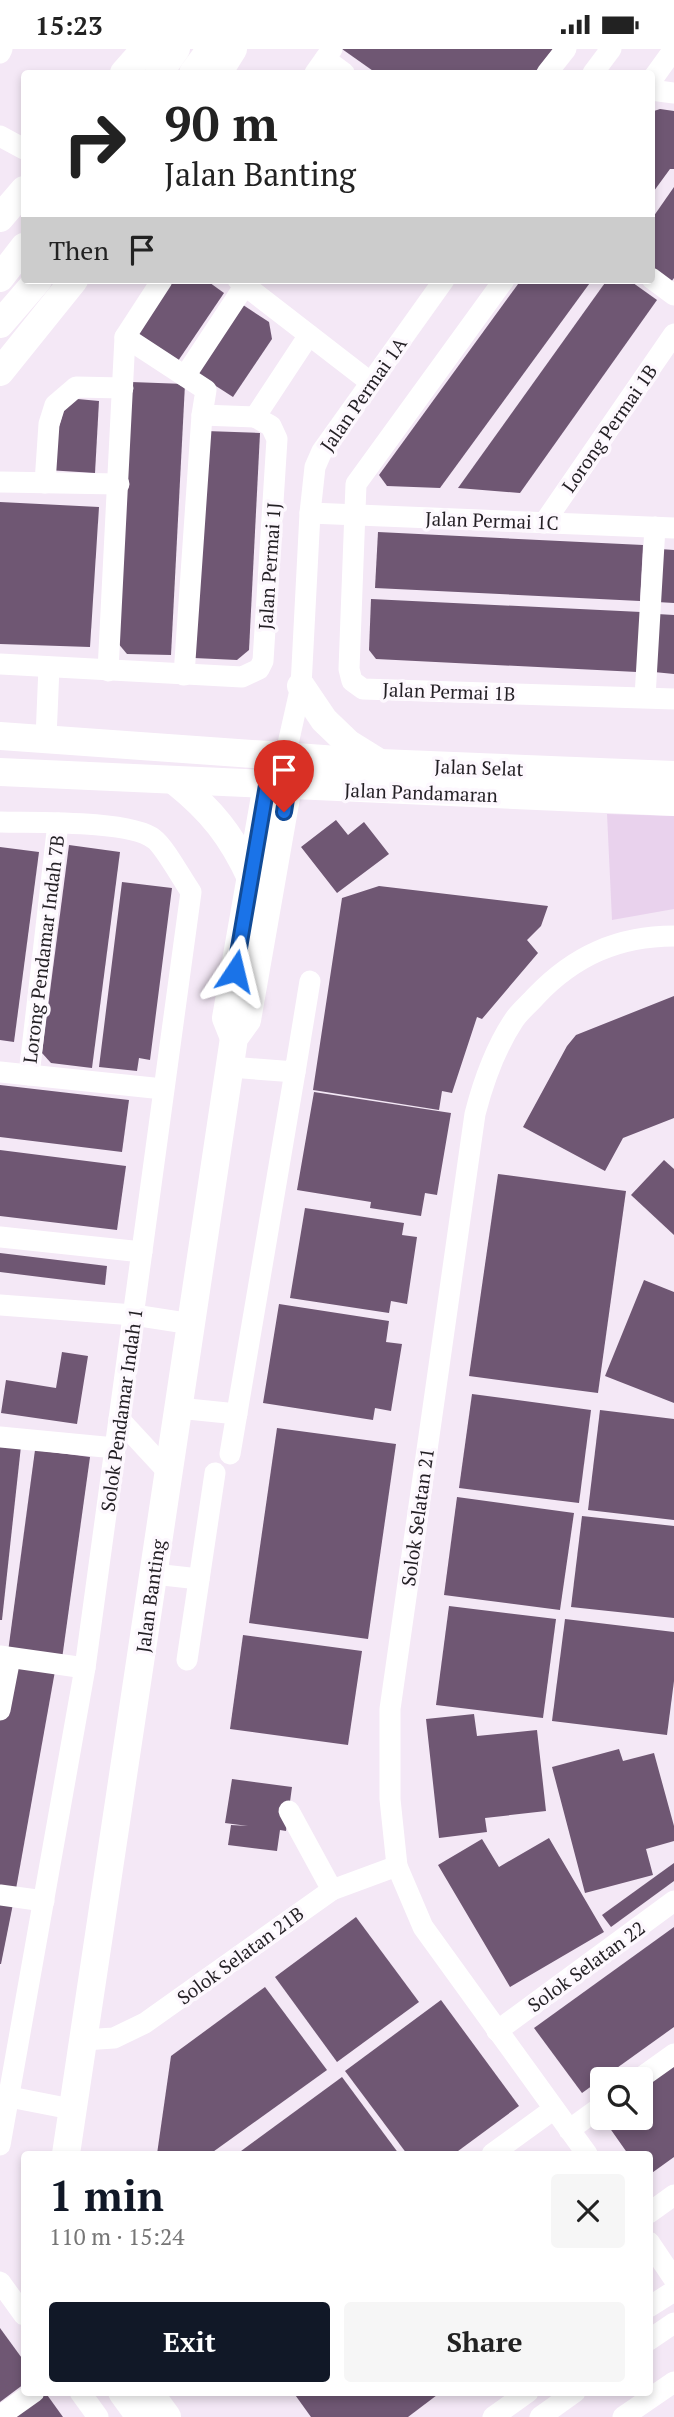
<!DOCTYPE html>
<meta charset="utf-8">
<style>
:root{--surface:#fff;--page:#f6f6f6;--text:#222;--muted:#767676;--accent:#111827}
body{margin:0;font-family:"PT Serif",serif;background:var(--page);color:var(--text);height:100vh;display:flex;flex-direction:column;font-size:26px;white-space:nowrap}
*{box-sizing:border-box;margin:0}
p{font-size:23px;color:var(--muted)}
.icon{flex:none;width:38px;height:38px;fill:none;stroke:currentColor;stroke-width:2;stroke-linecap:round;stroke-linejoin:round}
.map{position:relative;flex:1;overflow:hidden}
.side{position:absolute;left:21px;top:2102px;width:632px;height:245px;display:flex;flex-direction:column;background:var(--surface);border-radius:7px;box-shadow:0 4px 10px #0003}
.side>*{flex:none}
.top-card{position:absolute;left:21px;top:21px;width:634px;height:214px;border-radius:7px;box-shadow:0 4px 10px #0003;background:#fff;color:var(--text);overflow:hidden}
.controls{position:absolute;left:590px;top:2018px;display:grid;gap:14px}
.controls a{display:grid;place-items:center;width:63px;height:63px;border-radius:7px;background:var(--surface);box-shadow:0 4px 10px #0003;font-size:35px}
.pin{position:absolute;display:grid;place-items:center;width:60px;height:60px;color:#fff;margin:-72px -30px;border-radius:50% 50% 50% 0;rotate:-45deg;box-shadow:0 0 7px #0007}
.pin .icon{rotate:45deg}
.me{position:absolute;width:77px;margin:-38px;rotate:10deg;stroke-linejoin:round;filter:drop-shadow(0 0 5px #0008)}
.turn{display:flex;align-items:center;gap:24px;height:147px;padding:0 28px;font-size:32px}
.turn .icon{width:91px;height:91px;stroke-width:2.5}
.turn b{display:block;font-size:49px;line-height:60px}
.then{display:flex;align-items:center;height:66px;padding:0 28px;background:#0003;gap:14px;font-size:26px}
.round{display:grid;place-items:center;flex:none;width:74px;height:74px;border-radius:7px;background:var(--page)}
.headline{display:flex;align-items:center;justify-content:space-between;height:119px;padding:0 28px}
h1{font-size:42px;font-weight:800;line-height:52px;color:var(--accent)}
.primary-button{display:flex;gap:14px;margin-top:auto;padding:14px 28px}
.primary-button a{flex:1;height:80px;border-radius:7px;background:var(--accent);color:#fff;font-size:28px;font-weight:800;line-height:80px;text-align:center}
.primary-button a+a{background:var(--page);color:var(--text)}
.status{display:flex;justify-content:space-between;align-items:center;height:49px;padding:0 35px;background:var(--surface);direction:ltr}
.status svg{height:19px;fill:currentColor}
.map>svg:first-child{display:block}
.green{fill:#e9d2ed}
.building{fill:#6f5773}
.lines{fill:none;stroke-linecap:round;stroke-linejoin:round}
.minor{stroke:#fff;stroke-width:21}
.major{stroke:#fff;stroke-width:28}
.route-casing{stroke:#114b97;stroke-width:18}
.route{stroke:#1a73e8;stroke-width:12}
.labels{text-anchor:middle;dominant-baseline:central;stroke-width:7;stroke-linejoin:round;paint-order:stroke}
.street-label{font-size:19px;fill:#231f24;stroke:#fdf8fe}
</style>
<div class="status"><b>15:23</b><svg viewBox="0 0 49 12"><path d="M0 12V9h3v3zM5 12V6h3v6zM10 12V3h3v9zM15 12V0h3v12zM26 1h20v11H26zM47 4h2v5h-2z"/></svg></div>
<div class="map">
<svg width="674" height="2368" viewBox="0 0 674 2368">
<rect width="100%" height="100%" fill="#f4e8f6"/>
<!-- green -->
<polygon class="green" points="607,765 674,767 674,860 612,871"/>
<!-- building -->
<g class="building">
<polygon points="342,0 553,0 535,24 376,24"/>
<polygon points="660,60 674,62 674,120 670,120 651,146 651,63"/>
<polygon points="674,138 674,229 668,237 651,225 651,171"/>
<polygon points="169,231 206,231 224,244 178,312 134,282"/>
<polygon points="521,231 592,231 440,439 387,437 379,426"/>
<polygon points="607,231 629,231 657,251 520,444 458,439"/>
<polygon points="237,252 269,273 272,290 233,348 191,321"/>
<polygon points="131,333 185,335 171,606 127,605 117,593"/>
<polygon points="67,349 99,352 95,424 47,421"/>
<polygon points="206,382 260,384 249,601 237,611 194,609"/>
<polygon points="0,453 99,458 90,598 0,595"/>
<polygon points="378,483 643,496 640,552 375,539"/>
<polygon points="660,500 674,501 674,554 657,553"/>
<polygon points="371,550 641,563 637,623 376,610 369,601"/>
<polygon points="657,565 674,566 674,625 654,623"/>
<polygon points="336,771 348,786 364,773 389,805 337,844 301,798"/>
<polygon points="69,796 120,803 92,1019 51,1014 42,1004"/>
<polygon points="0,798 39,803 14,993 0,991"/>
<polygon points="122,833 172,839 150,1011 139,1009 137,1022 99,1018"/>
<polygon points="379,837 548,857 541,877 527,891 538,904 482,970 477,968 452,1044 442,1042 439,1061 313,1041 342,849"/>
<polygon points="674,947 674,1069 623,1089 605,1122 523,1078 567,997 576,986"/>
<polygon points="0,1036 129,1051 122,1103 0,1088"/>
<polygon points="314,1043 451,1064 437,1146 425,1144 421,1167 370,1159 371,1153 297,1141"/>
<polygon points="0,1101 126,1117 117,1181 0,1167"/>
<polygon points="664,1111 674,1120 674,1186 631,1146"/>
<polygon points="498,1125 626,1142 598,1344 469,1327"/>
<polygon points="305,1159 404,1174 402,1186 417,1188 407,1255 391,1252 389,1264 290,1249"/>
<polygon points="0,1204 107,1217 105,1236 0,1223"/>
<polygon points="644,1231 674,1243 674,1354 605,1327"/>
<polygon points="279,1255 389,1272 386,1293 402,1295 391,1362 375,1359 373,1371 263,1354"/>
<polygon points="62,1303 88,1307 77,1375 1,1364 6,1331 56,1339"/>
<polygon points="472,1345 591,1361 579,1454 459,1439"/>
<polygon points="600,1361 674,1370 674,1471 588,1461"/>
<polygon points="277,1379 396,1395 368,1590 249,1574"/>
<polygon points="0,1395 21,1397 2,1571 0,1571"/>
<polygon points="35,1401 90,1408 62,1610 8,1603"/>
<polygon points="457,1448 574,1464 560,1561 444,1546"/>
<polygon points="582,1467 674,1477 674,1569 571,1558"/>
<polygon points="449,1557 556,1570 543,1669 436,1656"/>
<polygon points="565,1570 674,1583 674,1632 667,1686 552,1672"/>
<polygon points="243,1586 362,1602 348,1696 230,1680"/>
<polygon points="7,1615 55,1622 16,1840 0,1837 0,1661"/>
<polygon points="474,1665 477,1687 537,1681 546,1762 485,1769 487,1783 439,1789 426,1670"/>
<polygon points="619,1700 623,1712 654,1704 674,1777 674,1792 646,1800 653,1826 585,1844 552,1718"/>
<polygon points="232,1730 292,1738 286,1782 280,1781 277,1802 228,1796 231,1776 248,1777 225,1774"/>
<polygon points="549,1789 604,1883 510,1938 438,1816 482,1790 499,1818"/>
<polygon points="674,1814 674,1832 611,1878 602,1866"/>
<polygon points="0,1852 13,1855 1,1915 0,1915"/>
<polygon points="356,1868 419,1953 337,2013 275,1928"/>
<polygon points="674,1878 674,1978 582,2044 534,1979"/>
<polygon points="265,1938 327,2021 210,2105 157,2105 171,2007"/>
<polygon points="441,1951 519,2057 454,2105 407,2105 345,2022"/>
<polygon points="674,2013 674,2108 649,2126 649,2105 628,2105 602,2068 640,2068 640,2037"/>
<polygon points="342,2028 399,2105 237,2105"/>
<polygon points="0,2279 24,2312 24,2335 0,2353"/>
<polygon points="36,2343 45,2343 63,2368 2,2368"/>
<polygon points="293,2343 441,2343 408,2368 311,2368"/>
</g>
<g class="lines">
<!-- minor -->
<g class="minor">
<polyline points="0,4 2,0"/>
<polyline points="325,10 344,24"/>
<polyline points="315,24 332,0"/>
<polyline points="547,24 566,0"/>
<polyline points="593,24 611,0"/>
<polyline points="651,32 674,0"/>
<polyline points="651,41 674,44"/>
<polyline points="0,87 24,100"/>
<polyline points="651,229 674,246"/>
<polyline points="238,231 370,333"/>
<polyline points="504,231 356,435 349,620 352,632 363,640 674,650"/>
<polyline points="125,288 206,341 202,366 255,368"/>
<polyline points="185,327 245,236"/>
<polyline points="0,433 119,435"/>
<polyline points="45,434 49,375 55,356 76,338 123,339"/>
<polyline points="310,464 674,479"/>
<polyline points="544,474 674,285"/>
<polyline points="0,615 242,628 259,620 263,612 277,390 271,377 255,368 309,286"/>
<polyline points="108,622 125,288 162,231"/>
<polyline points="184,626 202,366"/>
<polyline points="645,648 655,478"/>
<polyline points="46,689 49,618"/>
<polyline points="285,708 301,637 310,464 315,418 322,402 444,231"/>
<path d="M0,773C33,774 130,771 154,790C164,797 182,830 191,843L85,1619L0,2096"/>
<polyline points="230,1018 295,1023 310,932"/>
<polyline points="0,1023 163,1040"/>
<polyline points="29,1026 58,774"/>
<polyline points="0,1188 142,1203"/>
<polyline points="0,1256 134,1266 192,1275"/>
<polyline points="178,1359 237,1365"/>
<polyline points="119,1370 169,1424"/>
<polyline points="0,1388 115,1399"/>
<polyline points="230,1405 295,1023"/>
<polyline points="154,1525 199,1530"/>
<polyline points="0,1607 85,1619"/>
<polyline points="187,1611 215,1424"/>
<polyline points="0,1661 10,1609"/>
<polyline points="289,1762 332,1841"/>
<polyline points="0,1846 44,1852"/>
<polyline points="497,1982 674,1852"/>
<polyline points="83,1991 114,1989 145,1974 332,1841 397,1817"/>
<polyline points="639,2030 674,2005"/>
<polyline points="0,2046 71,2060"/>
<polyline points="569,2081 602,2057"/>
<polyline points="492,2105 554,2060"/>
<path d="M587,2105L423,1878L397,1817L390,1750V1660L475,1065C483,1034 496,998 514,971C520,962 529,955 536,947C574,907 618,887 674,887"/>
<polyline points="649,2164 674,2146"/>
<polyline points="649,2193 674,2230"/>
<polyline points="0,2233 24,2266"/>
<polyline points="649,2258 674,2242"/>
<polyline points="649,2291 674,2274"/>
<polyline points="80,2343 98,2368"/>
<polyline points="0,2367 34,2343"/>
<polyline points="493,2368 528,2343"/>
<polyline points="540,2368 575,2343"/>
<polyline points="623,2368 674,2333"/>
</g>
<!-- major -->
<g class="major">
<polyline points="124,24 145,0"/>
<polyline points="159,24 176,0"/>
<polyline points="193,24 211,0"/>
<polyline points="218,24 233,0"/>
<polyline points="0,169 24,141"/>
<polyline points="0,229 24,198"/>
<polyline points="0,275 38,231"/>
<polyline points="0,323 74,231"/>
<polyline points="301,637 324,671 349,695 378,713"/>
<polyline points="0,687 380,714 674,726"/>
<polyline points="0,723 674,753"/>
<path d="M176,733C211,761 232,787 251,829"/>
<polyline points="234,989 226,969 267,736 276,722"/>
<polyline points="66,2105 234,989 247,971 288,737 285,708"/>
<polyline points="122,2343 140,2368"/>
<polyline points="149,2343 167,2368"/>
</g>
</g>
<g class="lines">
<!-- route casing -->
<g class="route-casing">
<polyline id="route" points="235,922 267,736 285,708 288,737 284,763"/>
</g>
<!-- route -->
<use href="#route" class="route"/>
</g>
<g class="labels">
<!-- street labels -->
<g class="street-label">
<text transform="translate(363 345) rotate(-55)">Jalan Permai 1A</text>
<text transform="translate(609 379) rotate(-55)">Lorong Permai 1B</text>
<text transform="translate(492 471) rotate(2)">Jalan Permai 1C</text>
<text transform="translate(269 517) rotate(-86)">Jalan Permai 1J</text>
<text transform="translate(449 642) rotate(2)">Jalan Permai 1B</text>
<text transform="translate(479 718) rotate(2)">Jalan Selat</text>
<text transform="translate(421 743) rotate(2)">Jalan Pandamaran</text>
<text transform="translate(43 900) rotate(-83)">Lorong Pendamar Indah 7B</text>
<text transform="translate(121 1361) rotate(-82)">Solok Pendamar Indah 1</text>
<text transform="translate(417 1468) rotate(-82)">Solok Selatan 21</text>
<text transform="translate(150 1547) rotate(-82)">Jalan Banting</text>
<text transform="translate(240 1906) rotate(-36)">Solok Selatan 21B</text>
<text transform="translate(586 1917) rotate(-36)">Solok Selatan 22</text>
</g>
</g>
</svg>
<div class="controls">
<a><svg class="icon" aria-label="search" viewBox="0 0 24 24"><circle cx="10" cy="10" r="6"/><path d="M15 15l6 6"/></svg></a>
</div>
<div class="pin" style="left:284px;top:763px;background:#d93025"><svg class="icon" aria-label="arrive" viewBox="0 0 24 24"><path d="M6 21V4h12l-3 4 3 4H6"/></svg></div>
<svg class="me" style="left:235px;top:922px" viewBox="-20 -20 40 40"><path d="M0-17L14 15 0 8-14 15z" fill="#1a73e8" stroke="#fff" stroke-width="4"/></svg>
<div class="top-card">
<div class="turn"><svg class="icon" aria-label="right" viewBox="0 0 24 24"><path d="M7 20v-9h11M14 6l5 5-5 5"/></svg><div><b>90 m</b>Jalan Banting</div></div>
<div class="then">Then<svg class="icon" aria-label="arrive" viewBox="0 0 24 24"><path d="M6 21V4h12l-3 4 3 4H6"/></svg></div>
</div>
<section class="side">
<div class="headline"><div><h1>1 min</h1><p>110 m · 15:24</p></div><a class="round"><svg class="icon" aria-label="close" viewBox="0 0 24 24"><path d="M6 6l12 12M18 6L6 18"/></svg></a></div>
<div class="primary-button"><a>Exit</a><a>Share</a></div>
</section>
</div>
